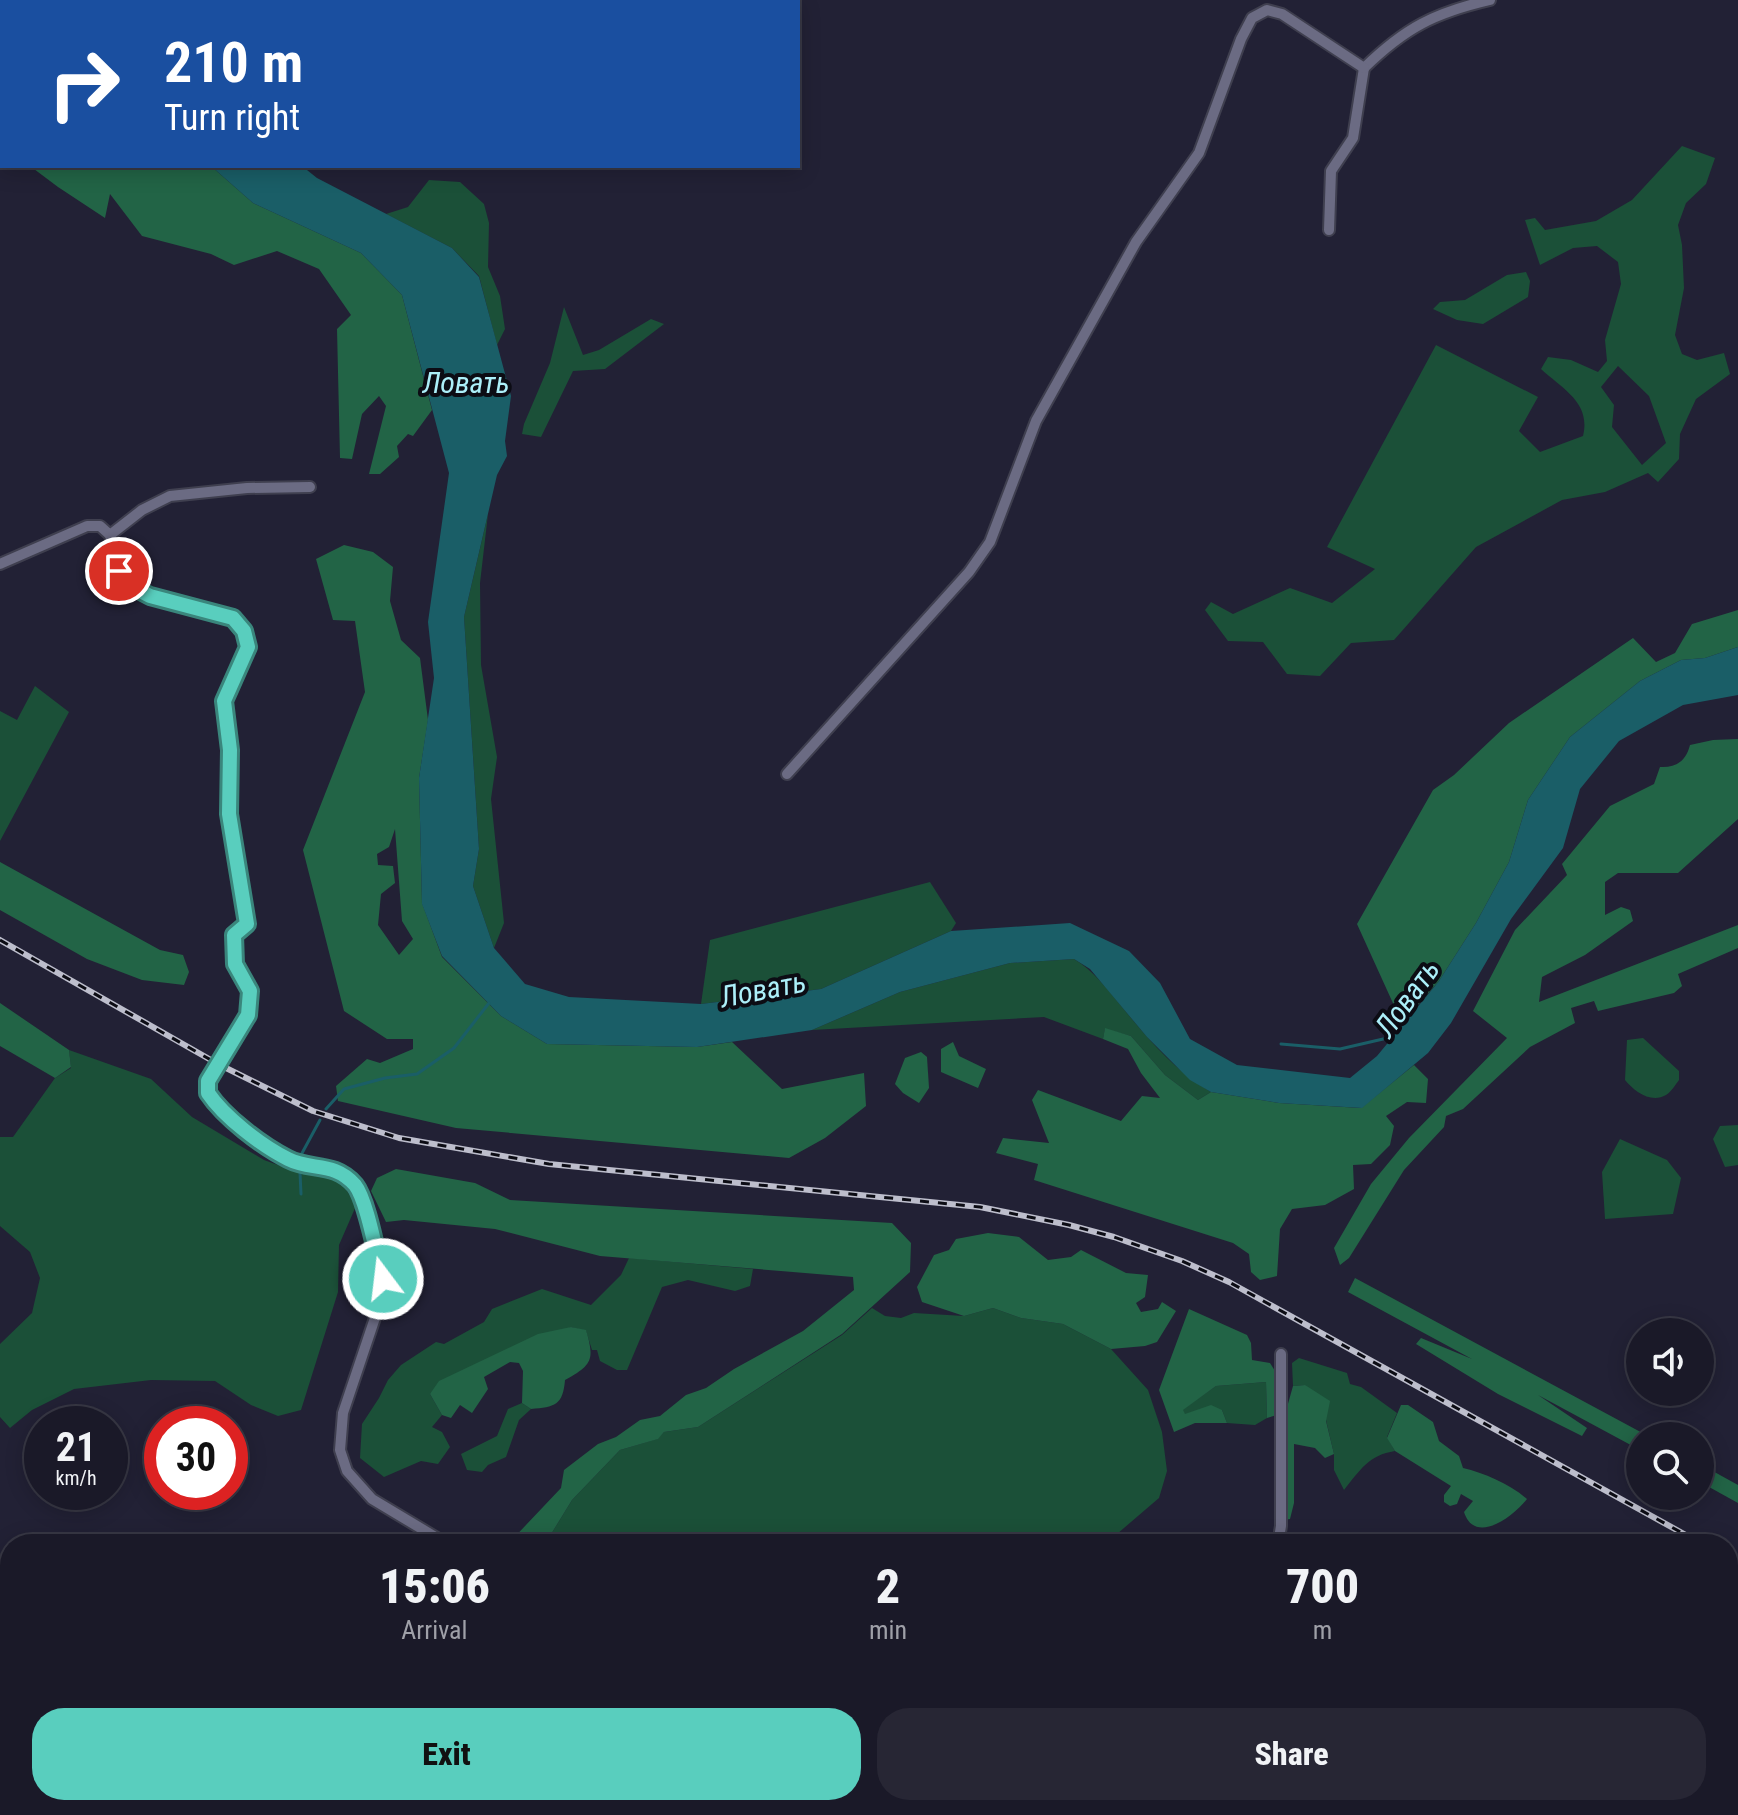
<!DOCTYPE html>
<meta charset="utf-8">
<style>
:root{--surface:#1a1928;--page:#272634;--text:#f1f3f6;--muted:#9fa0a8;--line:#383845;--accent:#59cebe}
body{margin:0;font-family:"Roboto Condensed",sans-serif;background:var(--page);color:var(--text);height:100vh;display:flex;flex-direction:column;font-size:30px;white-space:nowrap}
*{box-sizing:border-box;margin:0}
p{font-size:26px;color:var(--muted)}
.icon{flex:none;width:44px;height:44px;fill:none;stroke:currentColor;stroke-width:2;stroke-linecap:round;stroke-linejoin:round}
.map{position:relative;flex:1;overflow:hidden}
.panel{position:absolute;left:0px;top:1534px;width:1738px;height:282px;display:flex;flex-direction:column;background:var(--surface);border-radius:32px 32px 0 0;box-shadow:0 4px 20px #0003,0 0 0 2px var(--line)}
.panel>*{flex:none}
.hud{position:absolute;left:0px;top:0px;width:800px;height:168px;box-shadow:0 4px 20px #0003,0 0 0 2px var(--line);background:#1a4fa0;color:#fff;overflow:hidden}
.controls{position:absolute;left:1626px;top:1318px;display:grid;gap:16px}
.controls a{display:grid;place-items:center;width:88px;height:88px;border-radius:50%;background:var(--surface);box-shadow:0 4px 20px #0003,0 0 0 2px var(--line);font-size:40px}
.speed{position:absolute;left:24px;top:1406px;display:flex;gap:16px;font-size:40px;font-weight:700;text-align:center}
.speed>*{display:grid;place-content:center;width:104px;height:104px;border-radius:50%;background:var(--surface);box-shadow:0 4px 20px #0003,0 0 0 2px var(--line);line-height:1}
.speed small{font-size:20px;font-weight:400}
.speed .limit{border:12px solid #d22;background:#fff;color:#111}
.pin{position:absolute;display:grid;place-items:center;width:68px;height:68px;color:#fff;margin:-34px;border:4px solid #fff;border-radius:50%;box-shadow:0 2px 8px #0007}
.me{position:absolute;width:88px;margin:-44px;rotate:345deg;stroke-linejoin:round;filter:drop-shadow(0 0 6px #0008)}
.turn{display:flex;align-items:center;gap:28px;height:168px;padding:0 32px;font-size:36px}
.turn .icon{width:104px;height:104px;stroke-width:2.5}
.turn b{display:block;font-size:56px;line-height:68px}
.eta{display:flex;justify-content:space-evenly;align-items:center;height:136px;text-align:center}
.eta b{font-size:48px;font-weight:800;line-height:56px}
.primary-button{display:flex;gap:16px;margin-top:auto;padding:16px 32px}
.primary-button a{flex:1;height:92px;border-radius:32px;background:var(--accent);color:#111;font-size:32px;font-weight:800;line-height:92px;text-align:center}
.primary-button a+a{background:var(--page);color:var(--text)}
.map>svg:first-child{display:block}
.green{fill:#1b5038;fill-rule:evenodd}
.forest{fill:#226446;fill-rule:evenodd}
.water{fill:#1a5e67}
.lines{fill:none;stroke-linecap:round;stroke-linejoin:round}
.stream{stroke:#1a5e67;stroke-width:3}
.minor-casing{stroke:#3f3f4f;stroke-width:14}
.minor{stroke:#6b6b83;stroke-width:10}
.rail-casing{stroke:#bdbecc;stroke-width:6}
.rail{stroke:#0c0c14;stroke-width:3;stroke-dasharray:9;stroke-linecap:butt}
.route-casing{stroke:#3a867c;stroke-width:20}
.route{stroke:#59cebe;stroke-width:14}
.labels{text-anchor:middle;dominant-baseline:central;stroke-width:8;stroke-linejoin:round;paint-order:stroke}
.water-label{font-size:30px;font-style:italic;fill:#aceff9;stroke:#0c0c14}
</style>
<div class="map">
<svg width="1738" height="1815" viewBox="0 0 1738 1815">
<rect width="100%" height="100%" fill="#222135"/>
<!-- green -->
<g class="green">
<path d="M1682,146L1715,158L1706,184L1686,203L1678,225L1682,245L1684,288L1675,335L1682,354L1697,360L1724,353L1730,374L1696,399L1680,434L1679,459L1658,482L1648,473L1605,492L1562,500L1476,547L1394,640L1351,643L1320,676L1287,674L1263,642L1228,641L1205,610L1211,602L1233,614L1290,588L1332,603L1375,569L1327,547L1436,345L1538,397L1519,431L1540,452L1583,436C1591,403 1564,390 1541,369L1548,357L1571,360L1598,372L1607,361L1605,340L1621,284L1618,262L1597,246L1573,248L1540,265L1525,220L1535,218L1545,230L1596,221L1632,200ZM1618,366L1649,396L1666,443L1642,465L1612,427L1614,405L1601,387Z"/>
<polygon points="429,180 460,182 484,204 489,223 488,267 500,296 505,329 497,345 479,276 452,248 386,214 408,207"/>
<polygon points="1526,272 1530,281 1528,297 1483,324 1457,320 1433,309 1440,302 1465,300 1507,275"/>
<polygon points="564,307 583,355 599,350 651,319 664,324 605,369 573,371 541,437 522,434 524,424 550,363"/>
<polygon points="488,514 480,583 481,665 497,757 491,799 504,923 494,948 473,886 479,849 464,617"/>
<polygon points="35,686 69,712 0,841 0,711 17,720"/>
<polygon points="930,882 956,923 951,931 821,989 701,1004 710,940"/>
<path d="M1074,959C1094,971 1107,989 1122,1007C1148,1039 1175,1071 1211,1092L1198,1100L1165,1075L1131,1036L1105,1029L1103,1039L1044,1017L812,1030L900,992L1010,963Z"/>
<path d="M1643,1038L1679,1071V1080C1676,1084 1671,1092 1666,1095C1651,1104 1634,1091 1625,1080L1627,1040Z"/>
<polygon points="69,1050 151,1079 192,1117 264,1160 300,1173 340,1179 356,1206 339,1245 338,1292 301,1410 278,1416 251,1405 215,1381 151,1380 74,1389 32,1410 10,1428 0,1417 0,1344 32,1313 40,1278 30,1252 0,1226 0,1137 13,1137 55,1078 71,1068"/>
<polygon points="1738,1125 1738,1165 1725,1167 1713,1139 1720,1126"/>
<polygon points="1620,1139 1667,1160 1681,1178 1673,1214 1605,1219 1602,1172"/>
<polygon points="629,1258 753,1269 750,1286 735,1291 688,1280 662,1287 627,1370 617,1370 600,1361 597,1350 592,1350 586,1331 571,1327 430,1394 442,1415 432,1427 442,1432 450,1447 438,1464 421,1461 384,1477 360,1458 362,1424 379,1398 388,1380 401,1365 436,1342 444,1344 484,1322 492,1309 542,1289 591,1305 621,1275"/>
<polygon points="872,1308 885,1316 901,1318 914,1313 964,1316 993,1308 1021,1318 1063,1324 1111,1349 1148,1390 1162,1432 1167,1471 1159,1498 1117,1534 1113,1544 935,1544 928,1532 919,1544 545,1544 572,1500 620,1450 657,1439 664,1432 698,1427 842,1335"/>
<path d="M1299,1358L1347,1373L1350,1384L1361,1387L1397,1413L1387,1437L1395,1451C1369,1455 1360,1470 1344,1490L1334,1470V1454L1326,1420L1305,1385L1293,1386L1292,1363Z"/>
<polygon points="1266,1382 1267,1418 1255,1425 1227,1423 1222,1410 1185,1415 1182,1410 1216,1386"/>
<polygon points="522,1403 531,1409 519,1420 506,1457 488,1465 482,1472 467,1470 461,1454 497,1436 508,1409"/>
<polygon points="632,1806 811,1806 807,1812 814,1815 635,1815"/>
</g>
<!-- forest -->
<g class="forest">
<polygon points="30,166 211,166 253,203 361,253 402,295 432,410 413,436 408,434 397,446 399,457 380,474 369,474 386,406 379,396 362,414 352,459 340,458 337,329 351,315 319,269 277,251 234,265 211,254 142,236 110,194 105,218 58,187"/>
<path d="M344,545L373,552L393,567L390,601L401,640L420,658L428,720L419,778L422,903L442,957L501,1016L547,1044L697,1047L732,1042L782,1089L864,1073L866,1106L825,1138L789,1158L456,1128L338,1101L336,1086L367,1059L380,1063L413,1049V1039H387L344,1011L303,850L365,692L355,621L333,620L316,559ZM395,829L402,921L413,939L399,955L378,925L381,894L395,883L393,866L378,865L377,854L389,847Z"/>
<polygon points="1738,610 1738,647 1705,658 1681,660 1640,681 1570,737 1528,800 1509,862 1476,923 1439,981 1402,1023 1357,924 1433,790 1454,775 1509,723 1633,638 1656,662 1675,653 1692,624"/>
<path d="M1738,739V819L1678,873H1618L1605,882V915L1621,907L1630,910L1633,921L1585,955L1542,977L1539,1002L1738,925V948L1678,974L1682,986L1674,993L1598,1011L1594,1001L1571,1008L1575,1023L1530,1047L1463,1109L1446,1116L1444,1127L1404,1170L1349,1258L1340,1265L1334,1248L1371,1184L1409,1138L1507,1038L1473,1011L1515,930L1567,875L1562,864L1610,806L1654,784L1660,767C1676,768 1686,761 1690,745L1713,740Z"/>
<polygon points="0,862 160,950 183,955 189,972 184,985 142,980 87,959 0,910"/>
<polygon points="0,1003 69,1050 71,1067 55,1078 0,1046"/>
<polygon points="1105,1028 1131,1036 1165,1075 1198,1100 1211,1092 1279,1103 1361,1108 1414,1065 1428,1079 1426,1103 1407,1102 1386,1116 1394,1126 1390,1145 1371,1164 1353,1165 1354,1189 1325,1205 1292,1209 1280,1229 1277,1276 1260,1280 1251,1272 1249,1254 1233,1243 1034,1180 1038,1164 996,1153 1003,1138 1049,1143 1032,1100 1038,1090 1121,1121 1142,1096 1160,1098 1141,1073 1128,1049 1103,1039"/>
<polygon points="953,1042 959,1056 986,1069 978,1088 941,1072 941,1049"/>
<polygon points="921,1052 927,1057 929,1088 919,1103 903,1093 895,1084 905,1058"/>
<polygon points="396,1169 475,1183 510,1200 892,1223 911,1243 910,1272 842,1334 698,1427 664,1432 658,1439 620,1450 572,1500 545,1544 508,1544 561,1488 564,1470 598,1444 616,1437 640,1420 660,1416 686,1395 706,1388 734,1369 803,1331 854,1290 853,1277 600,1256 495,1229 404,1220 386,1222 371,1191 377,1178"/>
<polygon points="988,1233 1019,1237 1048,1260 1071,1257 1081,1250 1126,1273 1148,1275 1145,1297 1136,1303 1141,1312 1158,1309 1162,1302 1176,1311 1157,1342 1145,1346 1111,1349 1063,1324 1021,1318 993,1308 964,1316 922,1302 917,1287 934,1255 949,1250 956,1239"/>
<polygon points="1355,1278 1648,1436 1640,1436 1640,1450 1538,1395 1587,1428 1582,1436 1498,1394 1416,1344 1421,1338 1472,1359 1348,1292"/>
<polygon points="1189,1309 1247,1335 1251,1343 1252,1360 1270,1363 1275,1371 1277,1415 1267,1418 1266,1382 1216,1386 1183,1410 1185,1414 1211,1405 1222,1410 1227,1423 1195,1423 1174,1432 1159,1390"/>
<path d="M571,1327L586,1330C595,1360 592,1365 565,1380C563,1405 555,1407 531,1409L522,1403L523,1371L519,1363L510,1362L484,1377L488,1389L472,1413L460,1405L451,1418L442,1415L430,1394L439,1381L538,1334Z"/>
<polygon points="1305,1385 1330,1401 1326,1421 1334,1454 1325,1458 1315,1448 1294,1444 1294,1503 1290,1519 1284,1520 1284,1418 1293,1386"/>
<path d="M1401,1405H1408L1433,1422L1439,1441L1459,1456L1463,1468C1484,1473 1510,1484 1527,1499C1514,1516 1475,1546 1464,1512L1473,1501L1461,1494L1457,1504L1450,1506L1444,1502V1495L1451,1486L1395,1451L1387,1438Z"/>
<polygon points="1700,1464 1738,1485 1738,1503 1700,1482"/>
</g>
<!-- water -->
<polygon class="water" points="211,166 302,166 317,178 452,248 479,277 511,396 505,441 507,456 497,475 464,617 479,849 473,886 494,948 525,984 569,997 701,1004 821,989 951,931 1070,923 1129,951 1160,983 1190,1039 1237,1065 1350,1078 1377,1056 1439,981 1476,923 1509,862 1528,800 1570,737 1640,681 1681,660 1705,658 1738,647 1738,695 1683,705 1619,741 1580,789 1563,848 1511,919 1451,1023 1428,1053 1362,1108 1279,1103 1211,1092 1190,1080 1147,1037 1090,969 1074,959 1010,963 900,992 812,1030 697,1047 547,1044 501,1016 442,956 422,904 419,778 434,678 428,622 449,473 402,295 361,253 253,203"/>
<g class="lines">
<!-- stream -->
<g class="stream">
<polyline points="1281,1044 1340,1049 1396,1036"/>
<polyline points="326,1109 344,1089 385,1078 417,1074 454,1048 489,1003"/>
<polyline points="301,1155 320,1120"/>
<polyline points="300,1173 301,1194"/>
</g>
<!-- minor casing -->
<g class="minor-casing">
<g id="minor">
<path d="M1364,68C1405,28 1434,13 1490,0"/>
<polyline points="1329,230 1331,171 1353,138 1364,68"/>
<polyline points="110,535 119,571 129,585 150,596 233,618 244,631 248,647 224,701 230,750 229,814 247,924 234,935 235,964 250,991 248,1015 208,1081 208,1093 238,1125 289,1161 329,1167 343,1175 357,1187 383,1279 382,1297 343,1413 340,1450 347,1471 372,1499 447,1544"/>
<polyline points="0,564 87,526 100,526 110,535 142,510 170,496 247,488 310,487"/>
<polyline points="787,774 969,572 990,542 1036,421 1136,242 1199,153 1241,39 1252,18 1267,10 1282,14 1364,68"/>
<polyline points="1278,1544 1281,1526 1281,1354"/>
<polyline points="612,1806 615,1815"/>
<polyline points="976,1806 983,1815"/>
<polyline points="1070,1815 1076,1806"/>
</g>
</g>
<!-- minor -->
<use href="#minor" class="minor"/>
<!-- rail casing -->
<g class="rail-casing">
<g id="rail">
<polyline points="0,940 218,1064 313,1111 399,1138 549,1164 980,1207 1069,1225 1114,1237 1182,1261 1229,1282 1702,1544"/>
<polyline points="1728,1558 1738,1564"/>
</g>
</g>
<!-- rail -->
<use href="#rail" class="rail"/>
</g>
<g class="lines">
<!-- route casing -->
<g class="route-casing">
<path id="route" d="M119,571L129,585L150,596L233,618L244,631L248,647L224,701L230,750L229,814L247,924L234,935L235,964L250,991L248,1015L208,1081V1093C224,1117 262,1146 288,1159C311,1171 334,1161 355,1185C367,1200 377,1258 383,1279"/>
</g>
<!-- route -->
<use href="#route" class="route"/>
</g>
<g class="labels">
<!-- water labels -->
<g class="water-label">
<text x="466" y="382">Ловать</text>
<text transform="translate(763 989) rotate(-11)">Ловать</text>
<text transform="translate(1407 998) rotate(-54)">Ловать</text>
</g>
</g>
</svg>
<div class="controls">
<a><svg class="icon" aria-label="sound" viewBox="0 0 24 24"><path d="M4 9h4l5-4v14l-5-4H4zM17 9q2 3 0 6"/></svg></a>
<a><svg class="icon" aria-label="search" viewBox="0 0 24 24"><circle cx="10" cy="10" r="6"/><path d="M15 15l6 6"/></svg></a>
</div>
<div class="speed"><div>21<small>km/h</small></div><div class="limit">30</div></div>
<div class="pin" style="left:119px;top:571px;background:#d93025"><svg class="icon" aria-label="arrive" viewBox="0 0 24 24"><path d="M6 21V4h12l-3 4 3 4H6"/></svg></div>
<svg class="me" style="left:383px;top:1279px" viewBox="-20 -20 40 40"><circle r="17" fill="#59cebe" stroke="#fff" stroke-width="3"/><path d="M0-11L8 9 0 5-8 9z" fill="#fff"/></svg>
<div class="hud">
<div class="turn"><svg class="icon" aria-label="right" viewBox="0 0 24 24"><path d="M7 20v-9h11M14 6l5 5-5 5"/></svg><div><b>210 m</b>Turn right</div></div>
</div>
<section class="panel">
<div class="eta">
<div><b>15:06</b><p>Arrival</p></div>
<div><b>2</b><p>min</p></div>
<div><b>700</b><p>m</p></div>
</div>
<div class="primary-button"><a>Exit</a><a>Share</a></div>
</section>
</div>
